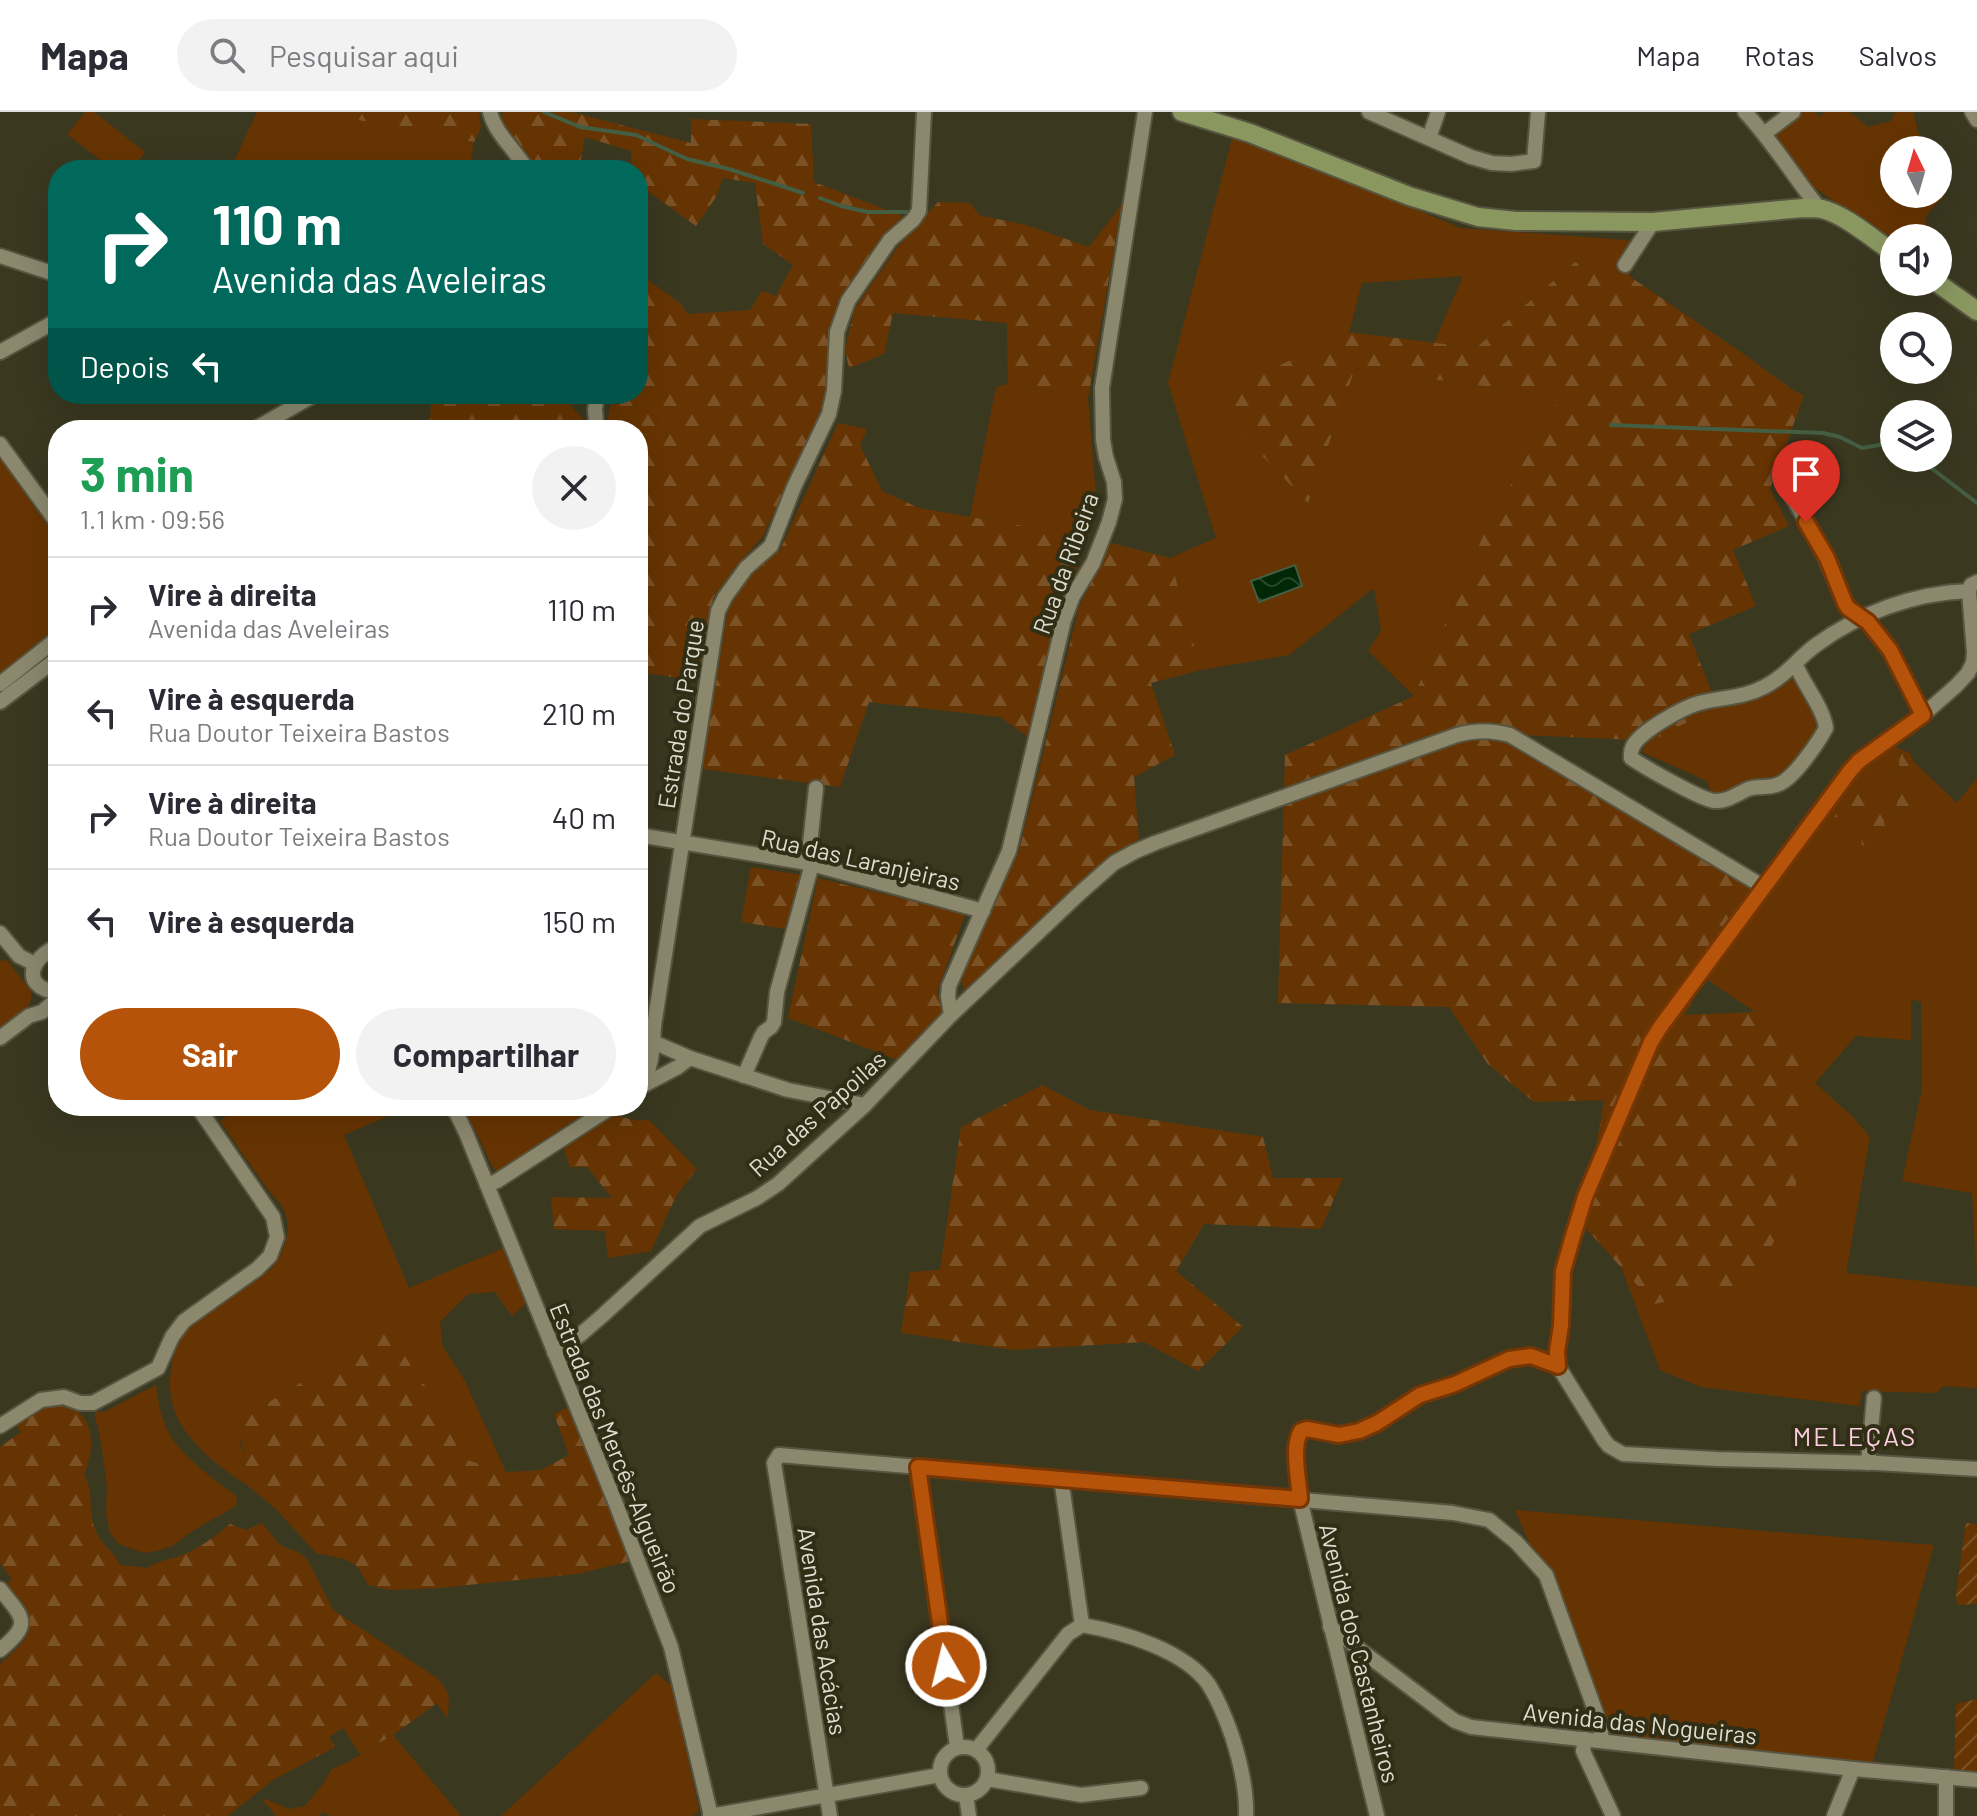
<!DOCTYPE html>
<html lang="pt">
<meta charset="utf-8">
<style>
:root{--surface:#fff;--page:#f2f2f3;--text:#2b2b33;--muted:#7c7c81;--line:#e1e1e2;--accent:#b45309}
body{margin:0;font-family:Barlow,sans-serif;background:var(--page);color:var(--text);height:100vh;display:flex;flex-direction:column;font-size:30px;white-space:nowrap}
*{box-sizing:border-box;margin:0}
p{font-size:26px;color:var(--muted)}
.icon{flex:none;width:44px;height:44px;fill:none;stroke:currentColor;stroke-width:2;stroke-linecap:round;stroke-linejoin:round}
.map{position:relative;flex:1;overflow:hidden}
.side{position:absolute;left:48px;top:308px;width:600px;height:696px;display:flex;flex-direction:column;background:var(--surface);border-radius:32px;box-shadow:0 8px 32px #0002}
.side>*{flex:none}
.top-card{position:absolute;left:48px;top:48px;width:600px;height:244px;border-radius:32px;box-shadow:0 8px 32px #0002;background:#00695c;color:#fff;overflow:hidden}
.needle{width:52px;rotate:355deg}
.fabs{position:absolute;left:1880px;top:24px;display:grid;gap:16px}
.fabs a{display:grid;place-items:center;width:72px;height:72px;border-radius:50%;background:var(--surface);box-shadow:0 8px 32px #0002;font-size:40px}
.pin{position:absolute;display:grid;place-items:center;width:68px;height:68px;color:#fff;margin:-82px -34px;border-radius:50% 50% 50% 0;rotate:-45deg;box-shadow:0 0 8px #0007}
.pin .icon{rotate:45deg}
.me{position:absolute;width:88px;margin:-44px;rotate:352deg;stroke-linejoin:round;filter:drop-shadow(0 0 6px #0008)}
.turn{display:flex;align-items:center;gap:28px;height:168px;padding:0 32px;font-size:36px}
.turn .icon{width:104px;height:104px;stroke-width:2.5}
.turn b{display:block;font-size:56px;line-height:68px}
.then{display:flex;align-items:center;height:76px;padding:0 32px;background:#0003;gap:16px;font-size:30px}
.round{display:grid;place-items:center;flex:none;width:84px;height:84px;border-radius:42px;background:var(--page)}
.overview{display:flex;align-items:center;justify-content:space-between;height:136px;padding:0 32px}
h1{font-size:48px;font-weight:700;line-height:60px;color:#1e9e55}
.cta{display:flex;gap:16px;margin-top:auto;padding:16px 32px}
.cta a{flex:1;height:92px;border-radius:48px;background:var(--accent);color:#fff;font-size:32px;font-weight:700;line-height:92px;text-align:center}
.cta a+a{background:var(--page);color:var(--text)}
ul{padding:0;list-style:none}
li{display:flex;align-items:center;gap:24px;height:104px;padding:0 32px;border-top:2px solid var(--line)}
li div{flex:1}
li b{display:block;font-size:30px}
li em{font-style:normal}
header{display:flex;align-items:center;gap:48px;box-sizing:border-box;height:112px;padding:0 40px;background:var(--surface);border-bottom:2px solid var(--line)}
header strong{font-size:38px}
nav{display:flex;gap:44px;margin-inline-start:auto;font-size:28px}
.search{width:560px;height:72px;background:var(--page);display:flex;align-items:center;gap:20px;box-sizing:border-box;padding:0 28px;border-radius:44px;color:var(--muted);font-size:30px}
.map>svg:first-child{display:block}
.green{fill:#663402}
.forest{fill:url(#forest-firs)}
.garden{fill:url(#garden-furrows)}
.water{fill:url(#water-waves);stroke:#435e42;stroke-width:2}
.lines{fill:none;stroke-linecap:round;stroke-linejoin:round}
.stream{stroke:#435e42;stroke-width:4}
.minor-casing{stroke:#575440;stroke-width:18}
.major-casing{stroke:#575440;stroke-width:22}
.minor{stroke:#8b886e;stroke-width:14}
.major{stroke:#8a9860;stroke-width:18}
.route-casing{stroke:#753606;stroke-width:20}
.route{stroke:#b45309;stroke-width:14}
.labels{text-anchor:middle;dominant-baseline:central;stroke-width:8;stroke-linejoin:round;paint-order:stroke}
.street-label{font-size:24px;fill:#dfddcf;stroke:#312e16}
.neighbourhood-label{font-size:26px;letter-spacing:2px;fill:#fdcde2;stroke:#312e16}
</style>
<header>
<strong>Mapa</strong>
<div class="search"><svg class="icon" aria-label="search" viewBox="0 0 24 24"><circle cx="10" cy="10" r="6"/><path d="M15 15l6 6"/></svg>Pesquisar aqui</div>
<nav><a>Mapa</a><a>Rotas</a><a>Salvos</a></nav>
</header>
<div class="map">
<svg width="1977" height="1704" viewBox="0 0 1977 1704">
<defs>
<pattern id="forest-firs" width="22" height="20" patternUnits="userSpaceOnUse" patternTransform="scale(2)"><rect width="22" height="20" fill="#663402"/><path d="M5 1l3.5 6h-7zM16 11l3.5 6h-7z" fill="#7b5126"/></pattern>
<pattern id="garden-furrows" width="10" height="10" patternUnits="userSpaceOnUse" patternTransform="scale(2)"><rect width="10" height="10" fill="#663402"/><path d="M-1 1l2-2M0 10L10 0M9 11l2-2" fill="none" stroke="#7b5126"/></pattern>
<pattern id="water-waves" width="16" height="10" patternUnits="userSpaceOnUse" patternTransform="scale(2)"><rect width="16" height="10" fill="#002806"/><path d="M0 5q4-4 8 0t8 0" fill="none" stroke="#254729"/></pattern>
</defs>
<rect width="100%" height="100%" fill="#3b3820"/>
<!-- green -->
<g class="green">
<polygon points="85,0 94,0 145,40 131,58 113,58 67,22"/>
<polygon points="257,0 352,0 359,8 474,30 469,58 230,58"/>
<polygon points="1804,0 1815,0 1819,5 1825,0 1850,0 1868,15 1891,9 1895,0 1913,0 1923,38 1894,38 1894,82 1938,82 1938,71 1944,84 1925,105 1928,116 1926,126 1894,126 1894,132 1814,75 1775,22"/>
<polygon points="1233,23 1461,116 1639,129 1629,164 1575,150 1476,236 1434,231 1463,164 1362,171 1349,220 1208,288 1308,390 1355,257 1561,284 1487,415 1414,584 1368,539 1381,519 1374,476 1289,543 1201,558 1170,446 1216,426 1168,271"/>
<polygon points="1008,272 1088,286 1097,398 1086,425 970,405 996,275"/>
<polygon points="0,346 58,429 58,515 0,562"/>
<polygon points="1789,566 1797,568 1820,612 1819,618 1784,663 1780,666 1722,682 1711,681 1707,669 1642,640 1646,632 1717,594"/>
<polygon points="1890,632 1900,637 1896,703 1913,705 1913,649 1957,691 1977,666 1977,1169 1972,1081 1902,1069 1922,977 1921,890 1911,887 1911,928 1856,924 1815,971 1852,1004 1870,1025 1846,1161 1977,1175 1977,1276 1943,1274 1936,1281 1862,1279 1859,1294 1701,1275 1660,1258 1621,1155 1654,1192 1755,900 1705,866 1825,701 1831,705 1857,705 1853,660"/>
<path d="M0,847L2,850L6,847L31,879C35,898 13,905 0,915Z"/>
<path d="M242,994H412L344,1023L409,1176L504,1136L526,1191L512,1204L495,1180L468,1182L440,1210L442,1233L465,1269L506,1360L461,1346L437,1283L420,1269L392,1224L379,1221L362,1226L350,1241L261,1295L240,1328L247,1357V1373C207,1347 162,1312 171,1258C173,1242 179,1226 191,1214C199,1205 210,1199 220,1192C237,1181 254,1169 271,1157C284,1141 293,1119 284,1098C281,1091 273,1084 268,1078C252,1055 236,1032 220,1009Z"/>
<polygon points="463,994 598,994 498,1060 494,1057"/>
<path d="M156,1273C158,1289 161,1307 169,1321C182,1346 215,1367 237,1385L236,1394L194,1418L172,1434L157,1439L144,1441L119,1432L110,1421L106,1401L107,1374L100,1324L95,1305V1298L102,1301Z"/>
<polygon points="1515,1398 1934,1433 1868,1667 1616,1630"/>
<polygon points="656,1561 672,1574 699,1698 693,1704 501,1704"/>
<polygon points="393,1623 461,1704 331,1704 322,1700 320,1704 276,1704 263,1688 265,1687 290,1697 305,1694 323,1672 332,1657 346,1651"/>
</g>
<!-- forest -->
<g class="forest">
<polygon points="352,0 479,0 481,15 474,30 358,8"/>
<polygon points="503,0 571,0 691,31 691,7 811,12 814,70 903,104 839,186 828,222 829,274 814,315 763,424 736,454 713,486 700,569 638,560 638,318 608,318 608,305 613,282 638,282 638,161 680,191 688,202 750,198 762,179 776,184 793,153 763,132 755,71 723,66 716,85 696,114 638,72 638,58 632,58 631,39 585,25 579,58 538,58 501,7"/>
<polygon points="938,90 970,91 979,103 1026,113 1089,135 1122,92 1088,286 1008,272 1007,211 893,201 884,242 849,256 845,237 855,196 897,136"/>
<polygon points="1575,150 1629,164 1745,243 1794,279 1804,283 1770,377 1789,414 1733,438 1756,494 1689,522 1717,594 1646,632 1634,628 1523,623 1771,777 1705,866 1685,903 1755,900 1802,953 1795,1089 1751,1173 1654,1192 1583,1113 1604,988 1534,990 1488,952 1449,895 1278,891 1285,643 1414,584 1487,415 1561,284 1355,257 1308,391 1208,288 1349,220 1476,236"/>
<polygon points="432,282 560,282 587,311 590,318 429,318"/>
<polygon points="838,311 867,317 860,333 882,379 919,396 1086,425 1027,624 1000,605 869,590 840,675 702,657 728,497 754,458 780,438"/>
<polygon points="1111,431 1170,446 1201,558 1151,571 1175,643 1134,665 1139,729 1112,742 966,881 960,865 1019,739 1079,495"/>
<polygon points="1900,637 1910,641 1913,649 1913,705 1896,703"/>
<polygon points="1853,660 1881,687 1888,738 1862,733 1857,705 1831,705 1825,701"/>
<polygon points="751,755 801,763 785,817 741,810"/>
<polygon points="818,766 965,802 937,880 944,901 898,948 788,906"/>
<polygon points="1042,973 1090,998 1263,1025 1273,1066 1343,1066 1321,1117 1204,1112 1176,1159 1243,1215 1198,1259 1144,1230 1012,1238 901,1221 910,1160 940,1158 961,1015"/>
<path d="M610,1004C625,1004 633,1010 649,1008L697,1057L676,1084L651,1139L608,1146L605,1119L554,1117L551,1085L612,1086L587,1055H570L564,1037Z"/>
<path d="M379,1221L393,1224L420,1269L437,1283L461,1346L506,1360L541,1358L569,1343L554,1302L569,1295L631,1449L577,1462L439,1476L389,1478L368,1473L357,1454L344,1447L316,1441L276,1397L247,1373C247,1351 240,1332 242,1310L264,1293L350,1241L362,1226Z"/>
<path d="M59,1291C96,1299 96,1335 84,1362C94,1380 88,1396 94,1414C100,1433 114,1439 120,1453L148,1456C158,1448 174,1447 185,1442C202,1434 216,1424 230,1412L246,1418L262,1411L278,1431L284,1435L298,1440L307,1447L333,1498L437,1566C451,1581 450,1586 447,1606L437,1591L393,1623L360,1642L343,1616L329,1625L335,1635L273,1668L228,1704H0V1552C39,1519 37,1511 6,1472L12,1467L0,1451V1335L21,1320L15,1312L43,1292Z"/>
</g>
<!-- garden -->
<g class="garden">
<polygon points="1966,1411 1977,1412 1977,1492 1957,1493 1956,1481"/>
<polygon points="1977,1587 1977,1661 1954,1658 1956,1592"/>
</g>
<!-- water -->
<polygon class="water" points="1295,453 1302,474 1259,490 1251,469"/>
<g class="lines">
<!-- stream -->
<g class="stream">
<polyline points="544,0 580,15 636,23 687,47 729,57 803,81"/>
<polyline points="820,86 841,94 868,100 907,100"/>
<polyline points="1611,313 1823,321 1840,325 1862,336 1891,331 1894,332"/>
<polyline points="1918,346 1977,391"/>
</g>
<!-- minor casing -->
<g class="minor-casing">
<g id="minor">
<path d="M490,0C495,22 516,38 527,58"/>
<polyline points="1369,0 1471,45 1492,51 1511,52 1534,49 1538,0"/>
<path d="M1745,0C1773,30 1794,65 1819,96"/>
<polyline points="1972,0 1977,8"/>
<polyline points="1765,21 1793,0"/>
<polyline points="1429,26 1438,0"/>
<polyline points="0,144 58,163"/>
<polyline points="1625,153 1653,110"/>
<polyline points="0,240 58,208"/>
<polyline points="597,282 595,298 597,318"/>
<polyline points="253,318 316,282"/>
<polyline points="0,332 58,412"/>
<polyline points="1779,363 1818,429 1845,491 1848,496 1868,510 1890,538 1923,603"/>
<path d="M1796,553C1804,573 1823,595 1826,616C1818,631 1794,666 1779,672C1769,677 1758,673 1748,677C1737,682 1727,690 1714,689C1700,687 1644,655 1631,646C1631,640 1630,640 1633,634C1641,619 1682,596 1699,591C1721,585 1743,586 1764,575C1786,564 1797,547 1816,533C1860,501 1913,481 1969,479"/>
<polyline points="0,572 58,526"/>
<polyline points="0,590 58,546"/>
<polyline points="638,723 808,751 983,799"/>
<polyline points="808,751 816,676"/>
<polyline points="0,821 19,844 35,852"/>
<path d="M58,833C50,838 42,842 37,850C25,868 41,880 58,879"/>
<polyline points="951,903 948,884 949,874 1009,739 1064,508 1073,484 1093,451 1109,410 1115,387 1114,370 1106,345 1103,328 1102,276 1145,0"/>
<polyline points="0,926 29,904 42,900 58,886"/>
<polyline points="653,930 690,946 788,978 865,993"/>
<polyline points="744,964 761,925 764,920 771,915 774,910 777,880 812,752"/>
<polyline points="642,974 678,955 690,946"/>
<path d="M638,977C652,962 653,934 654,914L718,499L725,485L746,456L771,434L794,375L829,302L834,279L837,220L848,189L890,128L913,108L919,99L924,0"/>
<polyline points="453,994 466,1021 616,1392 671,1535 711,1704"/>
<polyline points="487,1073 497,1069 613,994"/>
<path d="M554,1240L580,1223L602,1204L700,1114L757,1086L778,1072L865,993L951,903L1080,781L1114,751L1134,740L1155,731L1457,623C1476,618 1491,618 1510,623L1764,775"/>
<polyline points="1558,1254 1557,1240 1561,1213 1563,1159 1573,1124 1585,1085 1651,930 1661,914 1856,652 1923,603 1956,574 1968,561 1973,551 1974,541 1969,479 1971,473 1977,470"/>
<polyline points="0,1314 41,1288 64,1285 80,1291 93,1291 158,1256 172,1225 184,1209 257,1157 270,1144 277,1125 273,1105 197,994"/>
<polyline points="1868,1351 1874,1286"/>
<polyline points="918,1355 957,1635"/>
<polyline points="1061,1366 1082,1513"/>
<path d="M0,1477C23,1506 33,1511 0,1538"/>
<path d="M1082,1513C1122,1520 1185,1538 1209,1573C1219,1589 1226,1607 1232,1624C1240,1649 1247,1678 1246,1704"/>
<polyline points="1330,1515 1445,1602 1455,1609 1471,1615 1853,1657 1977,1668"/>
<polyline points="1585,1627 1583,1639 1613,1704"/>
<circle cx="964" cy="1659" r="24"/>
<polyline points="976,1638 1068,1522 1082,1513"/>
<polyline points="987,1667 1081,1683 1141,1676"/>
<polyline points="966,1683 969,1704"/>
<polyline points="710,1704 940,1663"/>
<polyline points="830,1704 774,1351 779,1343 1453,1401 1489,1408 1516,1430 1546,1463 1600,1612 1602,1629"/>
<path d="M1377,1704L1300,1387C1299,1369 1291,1334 1301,1319L1307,1317L1339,1323L1359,1319L1377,1311L1420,1283L1455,1272L1509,1247L1531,1244L1558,1254L1604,1328L1609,1334L1623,1342L1717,1347L1877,1351L1977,1357"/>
<polyline points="1834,1704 1853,1657"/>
<polyline points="1946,1704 1946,1665"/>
</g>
</g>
<!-- major casing -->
<g class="major-casing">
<g id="major">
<path d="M1182,0L1250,21L1409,84L1478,105L1516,109L1653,110L1803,96C1809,96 1816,96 1822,97C1846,103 1874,128 1894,141"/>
<polyline points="1936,170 1977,199"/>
</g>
</g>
<!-- minor -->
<use href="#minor" class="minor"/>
<!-- major -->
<use href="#major" class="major"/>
</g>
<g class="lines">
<!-- route casing -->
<g class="route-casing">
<path id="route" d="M946,1554L918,1355L1300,1387C1299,1369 1291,1334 1301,1319L1307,1317L1339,1323L1359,1319L1377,1311L1420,1283L1455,1272L1509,1247L1531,1244L1558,1254L1557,1240L1561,1213L1563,1159L1573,1124L1585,1085L1651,930L1661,914L1850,659L1859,649L1923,603L1890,538L1868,510L1848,496L1845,491L1827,446L1806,410"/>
</g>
<!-- route -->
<use href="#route" class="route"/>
</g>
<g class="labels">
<!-- street labels -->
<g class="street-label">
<text transform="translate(1065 451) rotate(-70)">Rua da Ribeira</text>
<text transform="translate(680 602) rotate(-81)">Estrada do Parque</text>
<text transform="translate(861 747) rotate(13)">Rua das Laranjeiras</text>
<text transform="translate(817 1001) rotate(-42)">Rua das Papoilas</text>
<text transform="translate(616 1336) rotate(68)">Estrada das Mercês-Algueirão</text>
<text transform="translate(823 1519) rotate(81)">Avenida das Acácias</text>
<text transform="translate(1360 1541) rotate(76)">Avenida dos Castanheiros</text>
<text transform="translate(1640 1611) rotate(6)">Avenida das Nogueiras</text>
</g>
<!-- neighbourhood labels -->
<g class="neighbourhood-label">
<text x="1855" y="1323">MELEÇAS</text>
</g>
</g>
</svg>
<div class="fabs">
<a><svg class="needle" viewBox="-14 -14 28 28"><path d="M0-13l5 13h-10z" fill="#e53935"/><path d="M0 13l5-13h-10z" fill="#7c7c81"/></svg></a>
<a><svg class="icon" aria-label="sound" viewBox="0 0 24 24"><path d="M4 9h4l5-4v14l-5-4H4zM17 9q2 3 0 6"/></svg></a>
<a><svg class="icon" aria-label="search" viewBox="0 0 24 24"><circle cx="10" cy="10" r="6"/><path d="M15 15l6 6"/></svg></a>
<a><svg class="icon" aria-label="layers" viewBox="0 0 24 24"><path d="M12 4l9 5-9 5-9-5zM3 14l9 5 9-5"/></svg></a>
</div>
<div class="pin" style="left:1806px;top:410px;background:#d93025"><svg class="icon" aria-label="arrive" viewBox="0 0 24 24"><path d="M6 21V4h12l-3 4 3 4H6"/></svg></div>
<svg class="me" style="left:946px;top:1554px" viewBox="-20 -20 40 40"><circle r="17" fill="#b45309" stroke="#fff" stroke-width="3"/><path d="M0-11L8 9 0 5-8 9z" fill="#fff"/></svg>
<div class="top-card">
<div class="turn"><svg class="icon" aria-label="right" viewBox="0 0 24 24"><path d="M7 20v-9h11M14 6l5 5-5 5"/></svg><div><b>110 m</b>Avenida das Aveleiras</div></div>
<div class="then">Depois<svg class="icon" aria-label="left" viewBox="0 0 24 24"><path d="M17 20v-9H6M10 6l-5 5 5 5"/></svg></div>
</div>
<section class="side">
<div class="overview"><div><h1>3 min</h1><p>1.1 km · 09:56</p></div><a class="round"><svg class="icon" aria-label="close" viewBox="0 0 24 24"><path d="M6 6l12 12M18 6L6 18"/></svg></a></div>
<ul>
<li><svg class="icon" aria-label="right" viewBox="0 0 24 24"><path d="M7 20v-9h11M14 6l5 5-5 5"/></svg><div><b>Vire à direita</b><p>Avenida das Aveleiras</p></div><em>110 m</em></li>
<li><svg class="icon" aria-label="left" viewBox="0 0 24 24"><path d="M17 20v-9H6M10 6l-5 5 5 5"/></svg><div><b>Vire à esquerda</b><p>Rua Doutor Teixeira Bastos</p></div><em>210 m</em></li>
<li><svg class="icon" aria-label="right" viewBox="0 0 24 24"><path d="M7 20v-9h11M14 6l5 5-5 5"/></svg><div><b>Vire à direita</b><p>Rua Doutor Teixeira Bastos</p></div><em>40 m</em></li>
<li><svg class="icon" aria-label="left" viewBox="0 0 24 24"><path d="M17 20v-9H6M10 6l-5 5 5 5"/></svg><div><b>Vire à esquerda</b></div><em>150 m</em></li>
</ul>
<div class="cta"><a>Sair</a><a>Compartilhar</a></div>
</section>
</div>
